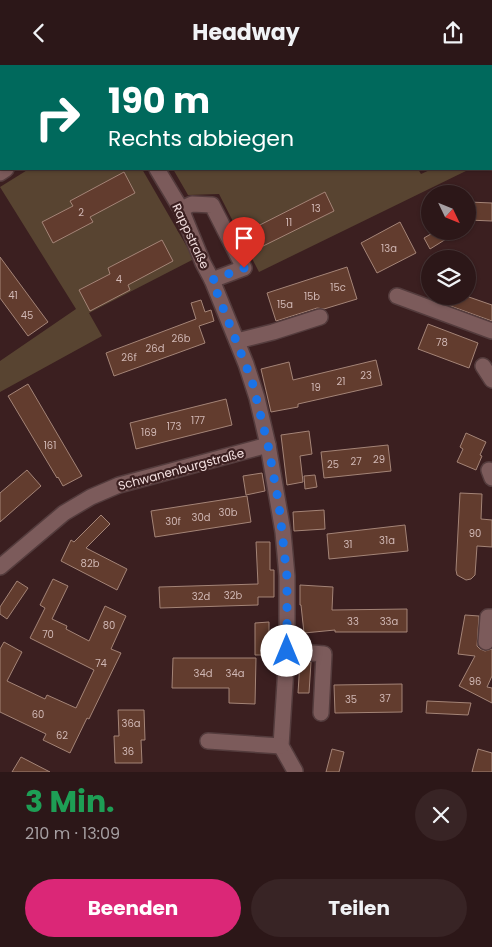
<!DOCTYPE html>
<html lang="de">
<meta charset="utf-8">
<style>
:root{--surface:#2c1718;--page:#382425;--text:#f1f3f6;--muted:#a69fa2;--line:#483637;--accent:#db2777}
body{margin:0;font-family:Poppins,sans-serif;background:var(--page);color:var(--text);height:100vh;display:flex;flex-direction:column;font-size:19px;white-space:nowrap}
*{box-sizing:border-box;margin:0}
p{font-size:16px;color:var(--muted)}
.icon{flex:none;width:28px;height:28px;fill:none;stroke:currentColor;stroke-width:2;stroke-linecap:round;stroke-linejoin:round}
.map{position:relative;height:707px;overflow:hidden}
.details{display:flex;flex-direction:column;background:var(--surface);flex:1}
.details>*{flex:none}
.banner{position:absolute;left:0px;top:0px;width:492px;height:105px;box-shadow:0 1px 4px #0004,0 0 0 1px var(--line);background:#00695c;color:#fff;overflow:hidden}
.needle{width:32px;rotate:133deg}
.tools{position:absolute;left:421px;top:120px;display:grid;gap:10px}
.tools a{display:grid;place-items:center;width:55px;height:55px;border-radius:50%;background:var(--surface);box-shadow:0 1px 4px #0004,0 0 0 1px var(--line);font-size:25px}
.pin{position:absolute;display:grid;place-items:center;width:42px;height:42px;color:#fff;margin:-51px -21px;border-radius:50% 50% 50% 0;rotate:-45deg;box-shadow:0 0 5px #0007}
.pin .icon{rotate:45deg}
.me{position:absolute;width:55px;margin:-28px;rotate:0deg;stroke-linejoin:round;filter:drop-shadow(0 0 4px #0008)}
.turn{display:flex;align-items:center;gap:18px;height:105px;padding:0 25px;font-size:22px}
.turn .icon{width:65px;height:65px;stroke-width:2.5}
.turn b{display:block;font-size:35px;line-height:42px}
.round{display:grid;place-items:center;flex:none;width:52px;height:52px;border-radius:26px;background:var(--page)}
.head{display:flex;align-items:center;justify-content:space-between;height:85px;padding:0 25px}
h1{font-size:30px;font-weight:700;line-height:38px;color:#1e9e55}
.action{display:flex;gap:10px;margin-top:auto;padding:10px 25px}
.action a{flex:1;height:58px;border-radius:30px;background:var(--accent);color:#fff;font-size:20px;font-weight:700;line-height:58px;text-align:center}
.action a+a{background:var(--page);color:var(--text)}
header{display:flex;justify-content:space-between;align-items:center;height:65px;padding:0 25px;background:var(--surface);font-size:22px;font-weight:700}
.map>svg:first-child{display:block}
.green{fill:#584431}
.building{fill:#623c2e;stroke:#a48477}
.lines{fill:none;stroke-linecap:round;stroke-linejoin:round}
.minor-casing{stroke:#543c3d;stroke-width:18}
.minor{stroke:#7c5b5b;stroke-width:15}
.route{stroke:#1a73e8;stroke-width:9;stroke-dasharray:0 16.2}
.labels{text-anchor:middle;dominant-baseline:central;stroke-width:4.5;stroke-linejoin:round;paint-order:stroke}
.number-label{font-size:10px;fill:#d0b7b4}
.street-label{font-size:12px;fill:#f4e0e0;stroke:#3b1f20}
</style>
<header><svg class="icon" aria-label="back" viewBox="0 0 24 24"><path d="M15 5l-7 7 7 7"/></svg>Headway<svg class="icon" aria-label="share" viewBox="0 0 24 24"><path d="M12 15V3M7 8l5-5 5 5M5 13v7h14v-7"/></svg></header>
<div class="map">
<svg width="492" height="707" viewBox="0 0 492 707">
<rect width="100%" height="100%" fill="#3b1f20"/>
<!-- green -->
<g class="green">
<polygon points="29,104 142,104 194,194 89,248 102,271 0,327 0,296 76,244 0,122"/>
<polygon points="173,104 418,104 421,109 432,104 470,104 259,207 219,129 188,130"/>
</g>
<!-- building -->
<g class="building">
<polygon points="124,107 135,128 90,152 93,157 53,178 42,157 73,141 70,136"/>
<polygon points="325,127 334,146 253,186 244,168"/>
<polygon points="469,137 492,138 492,156 468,155"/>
<polygon points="400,157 416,188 377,208 361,178"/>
<polygon points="436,166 459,166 430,184 424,173"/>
<polygon points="162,175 173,196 128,220 130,225 90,246 79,225 110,209 108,203"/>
<polygon points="0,192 48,257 28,271 0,233"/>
<polygon points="347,202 357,234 324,244 317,243 276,256 267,228"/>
<polygon points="448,231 466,231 492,240 492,256 445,239"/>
<polygon points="201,235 205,247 211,245 214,256 199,261 205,278 114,311 106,288 196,254 191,238"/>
<polygon points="428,259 478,278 469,303 418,284"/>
<polygon points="376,295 382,320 298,339 298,342 271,347 261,304 289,297 293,315"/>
<polygon points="28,319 82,411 63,421 58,412 57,413 8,331"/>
<polygon points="226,334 232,360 136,384 130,358"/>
<polygon points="309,366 312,389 300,391 303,417 287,420 281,370"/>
<polygon points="466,368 486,377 480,390 482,391 476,405 457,397 463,384 460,382"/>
<polygon points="388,380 391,406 324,413 321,387"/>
<polygon points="27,405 41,421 0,457 0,428"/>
<polygon points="262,408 265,426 246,430 243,411"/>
<polygon points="315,410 317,422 305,424 304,411"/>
<polygon points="460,428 482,429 481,454 492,455 492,482 477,481 475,510 471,514 466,515 457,510 456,505"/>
<polygon points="247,431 251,457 155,472 151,446"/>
<polygon points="324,445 325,464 294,466 293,447"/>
<polygon points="101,450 110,459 86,483 127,504 117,525 61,496 71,475 74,477"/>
<polygon points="405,460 408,486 329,494 327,469"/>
<polygon points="256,477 270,477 270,505 274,505 274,532 258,532 258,540 160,543 159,522 258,519"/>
<polygon points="53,514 68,521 52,554 67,561 66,564 89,576 105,541 126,551 111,584 121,588 89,654 87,653 70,688 43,675 46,669 0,647 0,584 4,577 22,587 7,616 45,634 47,630 76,643 94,605 30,573 45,543 40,540"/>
<polygon points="17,516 28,523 7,554 0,549 0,542"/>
<polygon points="300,520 333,522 332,545 407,544 407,567 335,567 335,565 304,568 301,540 300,540"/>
<polygon points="465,550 479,551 477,581 480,584 485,586 492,584 492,611 487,622 492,623 492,638 459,621 475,591 458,589"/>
<polygon points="269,557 269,590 255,590 255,558"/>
<polygon points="173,593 256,593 255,639 229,638 229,623 172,623"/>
<polygon points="300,596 311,597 309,628 298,628"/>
<polygon points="402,619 402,647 335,648 334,620"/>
<polygon points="427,636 471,638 468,650 426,648"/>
<polygon points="118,645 144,645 145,675 141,675 142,698 115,698 114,671 119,671"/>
<polygon points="332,684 344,687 339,707 326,707"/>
<polygon points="478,684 492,688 492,707 472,707"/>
<polygon points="21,692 50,707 12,707"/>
</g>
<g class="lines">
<!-- minor casing -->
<g class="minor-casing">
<g id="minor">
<polyline points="229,0 230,1"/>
<polyline points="275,0 276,1"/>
<polyline points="153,1 155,0"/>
<polyline points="157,104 181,144 203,198 212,215 246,299 257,333 268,380 283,467 287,511 287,586 281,681 295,706"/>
<polyline points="0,108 6,104"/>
<polyline points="181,144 192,139 212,140 244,203 212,215"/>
<polyline points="397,231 492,266"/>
<polyline points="237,276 273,267 320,252"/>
<polyline points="483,301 492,315"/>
<polyline points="489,405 492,413"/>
<polyline points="0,502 64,448 91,432 119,420 268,380"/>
<polyline points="486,577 488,552 492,552"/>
<polyline points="287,586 324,589 321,648"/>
<polyline points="208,676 281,681"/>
</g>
</g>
<!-- minor -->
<use href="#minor" class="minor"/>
</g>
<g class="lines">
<!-- route -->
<polyline class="route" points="244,203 212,215 252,316 268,380 279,440 287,512 287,586"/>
</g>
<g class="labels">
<!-- number labels -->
<g class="number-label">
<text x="316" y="143">13</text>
<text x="81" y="147">2</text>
<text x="289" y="157">11</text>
<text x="389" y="183">13a</text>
<text x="119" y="214">4</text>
<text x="338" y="222">15c</text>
<text x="13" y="230">41</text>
<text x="312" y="231">15b</text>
<text x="285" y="239">15a</text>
<text x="27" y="250">45</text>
<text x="181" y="273">26b</text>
<text x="442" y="277">78</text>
<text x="155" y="283">26d</text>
<text x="129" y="292">26f</text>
<text x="366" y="310">23</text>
<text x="341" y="316">21</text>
<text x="316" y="322">19</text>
<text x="198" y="355">177</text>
<text x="174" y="361">173</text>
<text x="149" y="367">169</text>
<text x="50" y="380">161</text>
<text x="379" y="394">29</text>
<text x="356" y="396">27</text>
<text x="333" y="399">25</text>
<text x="228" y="447">30b</text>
<text x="201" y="452">30d</text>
<text x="173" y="456">30f</text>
<text x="475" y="468">90</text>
<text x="387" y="475">31a</text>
<text x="348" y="479">31</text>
<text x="90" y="498">82b</text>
<text x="233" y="530">32b</text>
<text x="201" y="531">32d</text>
<text x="353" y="556">33</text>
<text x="389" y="556">33a</text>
<text x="109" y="560">80</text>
<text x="48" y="569">70</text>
<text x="101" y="598">74</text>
<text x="203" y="608">34d</text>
<text x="235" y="608">34a</text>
<text x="475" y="616">96</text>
<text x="385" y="633">37</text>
<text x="351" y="634">35</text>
<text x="38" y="649">60</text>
<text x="131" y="658">36a</text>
<text x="62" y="670">62</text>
<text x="128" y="686">36</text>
</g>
<!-- street labels -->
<g class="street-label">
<text transform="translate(191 171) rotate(65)">Rappstraße</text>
<text transform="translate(181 404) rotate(-15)">Schwanenburgstraße</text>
</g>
</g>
</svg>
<div class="tools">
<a><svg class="needle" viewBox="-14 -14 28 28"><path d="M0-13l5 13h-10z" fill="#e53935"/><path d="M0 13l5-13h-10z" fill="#a69fa2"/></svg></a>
<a><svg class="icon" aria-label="layers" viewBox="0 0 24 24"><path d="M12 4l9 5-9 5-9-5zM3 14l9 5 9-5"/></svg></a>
</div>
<div class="pin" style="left:244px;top:203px;background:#d93025"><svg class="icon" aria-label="arrive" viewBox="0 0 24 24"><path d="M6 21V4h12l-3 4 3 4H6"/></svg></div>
<svg class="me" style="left:287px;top:586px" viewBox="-20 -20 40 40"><circle r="19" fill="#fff"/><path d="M0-13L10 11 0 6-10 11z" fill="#1a73e8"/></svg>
<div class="banner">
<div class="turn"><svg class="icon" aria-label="right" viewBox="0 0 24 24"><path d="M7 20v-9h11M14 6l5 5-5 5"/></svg><div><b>190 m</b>Rechts abbiegen</div></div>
</div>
</div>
<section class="details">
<div class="head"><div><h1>3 Min.</h1><p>210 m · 13:09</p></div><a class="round"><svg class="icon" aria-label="close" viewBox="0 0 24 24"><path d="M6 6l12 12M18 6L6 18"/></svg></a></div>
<div class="action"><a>Beenden</a><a>Teilen</a></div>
</section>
